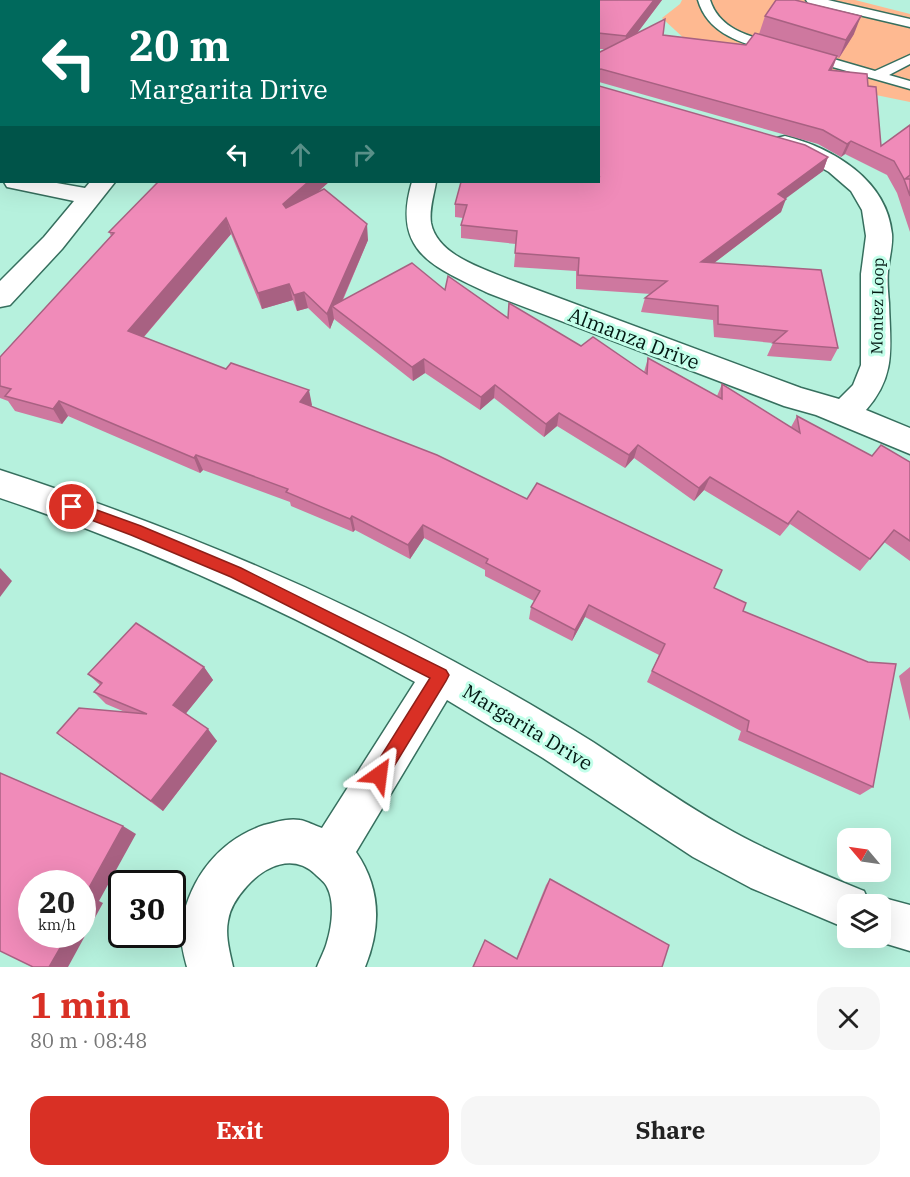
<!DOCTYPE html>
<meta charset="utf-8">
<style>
:root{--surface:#fff;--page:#f6f6f6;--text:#222;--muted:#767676;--accent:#d93025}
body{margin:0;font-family:"IBM Plex Serif",serif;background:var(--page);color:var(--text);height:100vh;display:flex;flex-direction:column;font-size:22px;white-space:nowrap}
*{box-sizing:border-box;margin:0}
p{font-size:20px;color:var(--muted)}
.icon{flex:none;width:33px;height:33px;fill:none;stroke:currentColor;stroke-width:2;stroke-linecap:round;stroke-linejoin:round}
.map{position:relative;height:967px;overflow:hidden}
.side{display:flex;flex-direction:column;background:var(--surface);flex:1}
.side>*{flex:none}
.top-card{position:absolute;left:0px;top:0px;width:600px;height:183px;box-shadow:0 6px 24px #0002;background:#00695c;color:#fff;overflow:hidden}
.needle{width:39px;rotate:299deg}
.tools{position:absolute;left:837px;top:828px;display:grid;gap:12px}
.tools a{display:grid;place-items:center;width:54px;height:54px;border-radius:12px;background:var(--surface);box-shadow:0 6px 24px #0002;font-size:30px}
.speed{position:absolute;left:18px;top:870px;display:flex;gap:12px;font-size:30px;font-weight:700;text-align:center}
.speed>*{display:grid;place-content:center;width:78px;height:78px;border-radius:50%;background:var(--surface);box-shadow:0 6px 24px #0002;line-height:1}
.speed small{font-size:15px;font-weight:400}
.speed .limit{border:3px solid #111;border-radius:9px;background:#fff;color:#111}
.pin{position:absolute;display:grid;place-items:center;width:51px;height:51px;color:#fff;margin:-26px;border:3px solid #fff;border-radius:50%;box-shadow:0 2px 6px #0007}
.me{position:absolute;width:66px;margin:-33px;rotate:31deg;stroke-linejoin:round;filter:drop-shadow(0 0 4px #0008)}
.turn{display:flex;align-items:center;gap:21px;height:126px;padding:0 30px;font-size:27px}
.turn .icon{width:78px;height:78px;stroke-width:2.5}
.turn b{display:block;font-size:42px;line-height:51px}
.lanes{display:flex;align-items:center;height:57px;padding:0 30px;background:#0003;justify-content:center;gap:30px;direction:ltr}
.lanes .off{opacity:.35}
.round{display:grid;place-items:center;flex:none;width:63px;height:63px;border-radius:18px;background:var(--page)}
.overview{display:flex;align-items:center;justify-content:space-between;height:102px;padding:0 30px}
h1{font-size:36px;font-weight:800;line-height:45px;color:var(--accent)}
.action{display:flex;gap:12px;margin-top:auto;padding:12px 30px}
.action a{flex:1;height:69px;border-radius:18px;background:var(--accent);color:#fff;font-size:24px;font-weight:800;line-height:69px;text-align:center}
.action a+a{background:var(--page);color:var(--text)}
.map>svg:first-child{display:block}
.green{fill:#feb991}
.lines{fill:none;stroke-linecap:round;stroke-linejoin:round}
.service-casing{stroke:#366f5e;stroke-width:3}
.minor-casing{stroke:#366f5e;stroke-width:3}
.service{fill:#fff;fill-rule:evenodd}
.minor{fill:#fff;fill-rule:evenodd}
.wall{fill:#ce789f}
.shaded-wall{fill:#a86182}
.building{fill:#f08bb9;stroke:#a86182;stroke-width:1.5}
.route{fill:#d93025;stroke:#8d1f18;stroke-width:1.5}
.labels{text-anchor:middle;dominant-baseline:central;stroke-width:6;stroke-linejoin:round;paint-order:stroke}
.far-street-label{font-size:16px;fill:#021812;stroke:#c3ffea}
.street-label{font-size:20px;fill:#021812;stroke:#c3ffea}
</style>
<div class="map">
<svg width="910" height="967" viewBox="0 0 910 967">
<rect width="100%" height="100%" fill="#b6f1dd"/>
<!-- green -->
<polygon class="green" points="682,0 855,0 910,14 910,102 837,87 688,42 662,18 680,4"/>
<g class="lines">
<!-- service casing -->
<g class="service-casing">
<g id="service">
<path d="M698,0H710C720,31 752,37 781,45L783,48L776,52C744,44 708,35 698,0Z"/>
<polygon points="806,0 828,0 910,19 910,27 808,3"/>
<polygon points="806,51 875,71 910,55 910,64 889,75 910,81 910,89 801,58 799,55"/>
</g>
</g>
<!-- minor casing -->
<g class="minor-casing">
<g id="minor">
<polygon points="90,0 113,0 114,2 92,2"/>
<polygon points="207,0 227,0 207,2"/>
<path d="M785,136C833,148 887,180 892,234C893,246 889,259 888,271C887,281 888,292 889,303C890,346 897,375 866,410L910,428V454L816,415L784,406L488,293C434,267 391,252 412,182H436C434,195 429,209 431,223C437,255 482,268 508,279L801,388L839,399L853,385L861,365V274L866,236L862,210L851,191L829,172L801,156L777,148L773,143L777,138Z"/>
<polygon points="4,182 51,182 85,188 90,182 115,182 62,249 10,305 0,307 0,281 44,237 74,201 7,187"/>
<path d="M0,470C157,521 310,583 455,662C501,687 548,714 593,742C636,770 678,801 723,826C768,852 816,871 864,891L869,902L880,897L910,905V951L867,938H880V904H848V929L751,888L693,857L543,758L447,700L356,852C381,888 381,928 365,967H317C320,959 325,950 327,942C332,926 335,902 327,887C325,882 319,878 315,874C293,853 265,866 247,886C238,896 230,907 228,921C225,936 230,953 233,967H187C183,953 179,936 182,922C191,876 220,840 264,825C276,822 288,818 300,820C307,821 315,826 322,828L415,682C282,608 144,546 0,498Z"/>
</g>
</g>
<!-- service -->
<use href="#service" class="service"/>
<!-- minor -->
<use href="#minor" class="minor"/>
</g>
<!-- wall -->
<g class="wall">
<polygon points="0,0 2,2 2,131 0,130"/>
<polygon points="259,0 662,0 637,33 663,35 746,45 759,34 765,16 854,34 839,58 837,57 832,70 868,86 881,146 910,125 910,232 897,193 887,175 845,154 841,157 818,144 599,82 599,86 828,157 823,171 785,198 781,212 714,263 838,348 831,361 767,356 773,343 714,337 713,320 641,312 645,298 651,294 576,289 576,271 514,267 516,244 461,238 461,225 463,218 455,217 455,204 598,182 598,53 605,49 598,49 598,2 260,2"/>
<polygon points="316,193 368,240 343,300 445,290 508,318 644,372 648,358 717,396 722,384 791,427 797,416 872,456 910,462 910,561 884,542 860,571 790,524 780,536 704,490 694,501 634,458 625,468 557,426 544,437 494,398 480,410 425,373 413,381 334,319 330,329 308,308 297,311 293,300 262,309 231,234 144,337 312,405 311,406 714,588 743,611 873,787 860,795 738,740 741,731 647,682 659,655 585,617 572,641 529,619 531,607 534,601 485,576 485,570 424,538 410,559 355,530 353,532 291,506 290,502 203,470 200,473 68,416 62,424 15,411 8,401 0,398 0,357 111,236 109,232"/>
<polygon points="204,667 213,680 186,713 217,741 163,811 57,733 125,712 106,704 94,692 100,685 88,674"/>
<polygon points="910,667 910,721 899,676"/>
<polygon points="550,879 662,967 516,959 546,885"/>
</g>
<!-- shaded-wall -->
<g class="shaded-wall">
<polygon points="654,0 662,0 623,52 626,36"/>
<polygon points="861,16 854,34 839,58 846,40"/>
<polygon points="837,56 832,69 824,83 829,70"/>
<polygon points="851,141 845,154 841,157 847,144"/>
<polygon points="828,157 823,171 773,208 778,194"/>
<polygon points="308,182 329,182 287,220 283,204"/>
<polygon points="786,199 781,212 697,276 701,262"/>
<polygon points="226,218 231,234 135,347 128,331"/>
<polygon points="367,224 368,240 338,310 332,306 334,319 330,329 327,314"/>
<polygon points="289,284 293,300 262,309 258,293"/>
<polygon points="304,292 308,308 297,311 294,295"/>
<polygon points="424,359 425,373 413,381 412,367"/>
<polygon points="495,385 494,398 480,410 481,397"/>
<polygon points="309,390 312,405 304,417 300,402"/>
<polygon points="59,401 68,416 62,424 53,409"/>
<polygon points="559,413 557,426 544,437 546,424"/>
<polygon points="638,445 634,458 625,468 629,455"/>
<polygon points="196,455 203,470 200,473 194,458"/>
<polygon points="710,477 704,490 694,501 699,488"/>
<polygon points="352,516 355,530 353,532 350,519"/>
<polygon points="423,525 424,538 410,559 408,545"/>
<polygon points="0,568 12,581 0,597"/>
<polygon points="589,605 585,617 572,641 575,630"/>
<polygon points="204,667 213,680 183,717 173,705"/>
<polygon points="208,729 217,741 163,811 151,801"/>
<polygon points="123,826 136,834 99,901 103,903 68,967 49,967 68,934 82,934 82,908 85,895"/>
</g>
<!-- building -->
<g class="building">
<polygon points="0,0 20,0 25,2 2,2 2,119 0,119"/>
<polygon points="262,0 654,0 626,36 598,33 598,2 261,2"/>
<polygon points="776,0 795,0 861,16 846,40 765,16"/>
<polygon points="665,19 663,35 746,45 755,33 837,56 829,70 867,74 868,86 876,87 881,146 910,125 910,175 905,179 910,179 910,196 904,179 894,161 851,141 847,144 823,130 601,69 598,70 598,53"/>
<polygon points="598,78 599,86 805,145 828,157 778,194 786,199 701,262 821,270 838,348 773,343 787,331 718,324 718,306 645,298 667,281 578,275 579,258 515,253 517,231 461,225 467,205 455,204 461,182 598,182 598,177 600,177 598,176"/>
<polygon points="158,182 308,182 283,204 286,208 324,189 367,224 327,314 304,292 294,295 289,284 258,293 226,218 128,331 226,369 231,363 309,390 300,402 437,455 527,499 537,483 722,570 714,588 746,603 743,611 868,662 896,664 873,787 747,731 749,721 652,671 665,644 589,605 575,630 531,607 540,591 486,563 488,559 423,525 408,545 352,516 350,519 286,492 288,489 196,455 194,458 59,401 53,409 5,396 11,389 0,386 0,357 114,233 109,232"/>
<polygon points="412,263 445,290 448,276 508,318 509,303 581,346 593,337 647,374 648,358 722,399 722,384 800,433 797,416 872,456 881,445 910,462 910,541 894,530 870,559 798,511 788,524 710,477 699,488 638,445 629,455 559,413 546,424 495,385 481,397 424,359 412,367 332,306"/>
<polygon points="136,623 204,667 173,705 208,729 151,801 57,733 79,708 147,714 94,692 102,683 88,674"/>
<polygon points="0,773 123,826 85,895 88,897 82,908 82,884 32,884 32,934 68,934 49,967 33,967 0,951"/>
<polygon points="550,879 669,945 662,967 473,967 485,940 517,959"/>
</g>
<!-- route -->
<polygon class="route" points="72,501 141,526 241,568 446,670 449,675 446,681 385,781 379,784 373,781 371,775 373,769 430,678 231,577 131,535 67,511 65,507 67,503"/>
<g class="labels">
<!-- far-street labels -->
<g class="far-street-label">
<text transform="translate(877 306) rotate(-89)">Montez Loop</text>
</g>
<!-- street labels -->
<g class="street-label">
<text transform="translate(634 338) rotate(21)">Almanza Drive</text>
<text transform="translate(528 727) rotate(31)">Margarita Drive</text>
</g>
</g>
</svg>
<div class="tools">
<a><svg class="needle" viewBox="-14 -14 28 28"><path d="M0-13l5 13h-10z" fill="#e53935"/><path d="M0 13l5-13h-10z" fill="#767676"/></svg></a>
<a><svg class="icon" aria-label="layers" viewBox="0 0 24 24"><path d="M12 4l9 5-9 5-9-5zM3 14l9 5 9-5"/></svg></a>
</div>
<div class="speed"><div>20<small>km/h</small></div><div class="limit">30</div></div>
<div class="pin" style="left:72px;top:507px;background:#d93025"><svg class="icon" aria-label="arrive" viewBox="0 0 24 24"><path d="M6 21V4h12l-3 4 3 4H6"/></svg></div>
<svg class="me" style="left:379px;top:775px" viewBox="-20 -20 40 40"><path d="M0-17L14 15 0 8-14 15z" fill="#d93025" stroke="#fff" stroke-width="4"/></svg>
<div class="top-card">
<div class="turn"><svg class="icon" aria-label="left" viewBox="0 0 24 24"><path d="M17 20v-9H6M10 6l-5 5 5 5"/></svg><div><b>20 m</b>Margarita Drive</div></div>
<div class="lanes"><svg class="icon" aria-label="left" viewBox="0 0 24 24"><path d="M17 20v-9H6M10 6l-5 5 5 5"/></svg><svg class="icon off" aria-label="ahead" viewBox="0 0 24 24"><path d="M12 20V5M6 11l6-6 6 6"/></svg><svg class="icon off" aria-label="right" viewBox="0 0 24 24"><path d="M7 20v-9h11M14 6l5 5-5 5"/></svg></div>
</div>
</div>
<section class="side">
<div class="overview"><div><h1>1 min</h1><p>80 m · 08:48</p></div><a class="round"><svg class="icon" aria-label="close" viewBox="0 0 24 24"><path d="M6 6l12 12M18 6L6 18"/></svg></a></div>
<div class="action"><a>Exit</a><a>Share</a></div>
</section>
